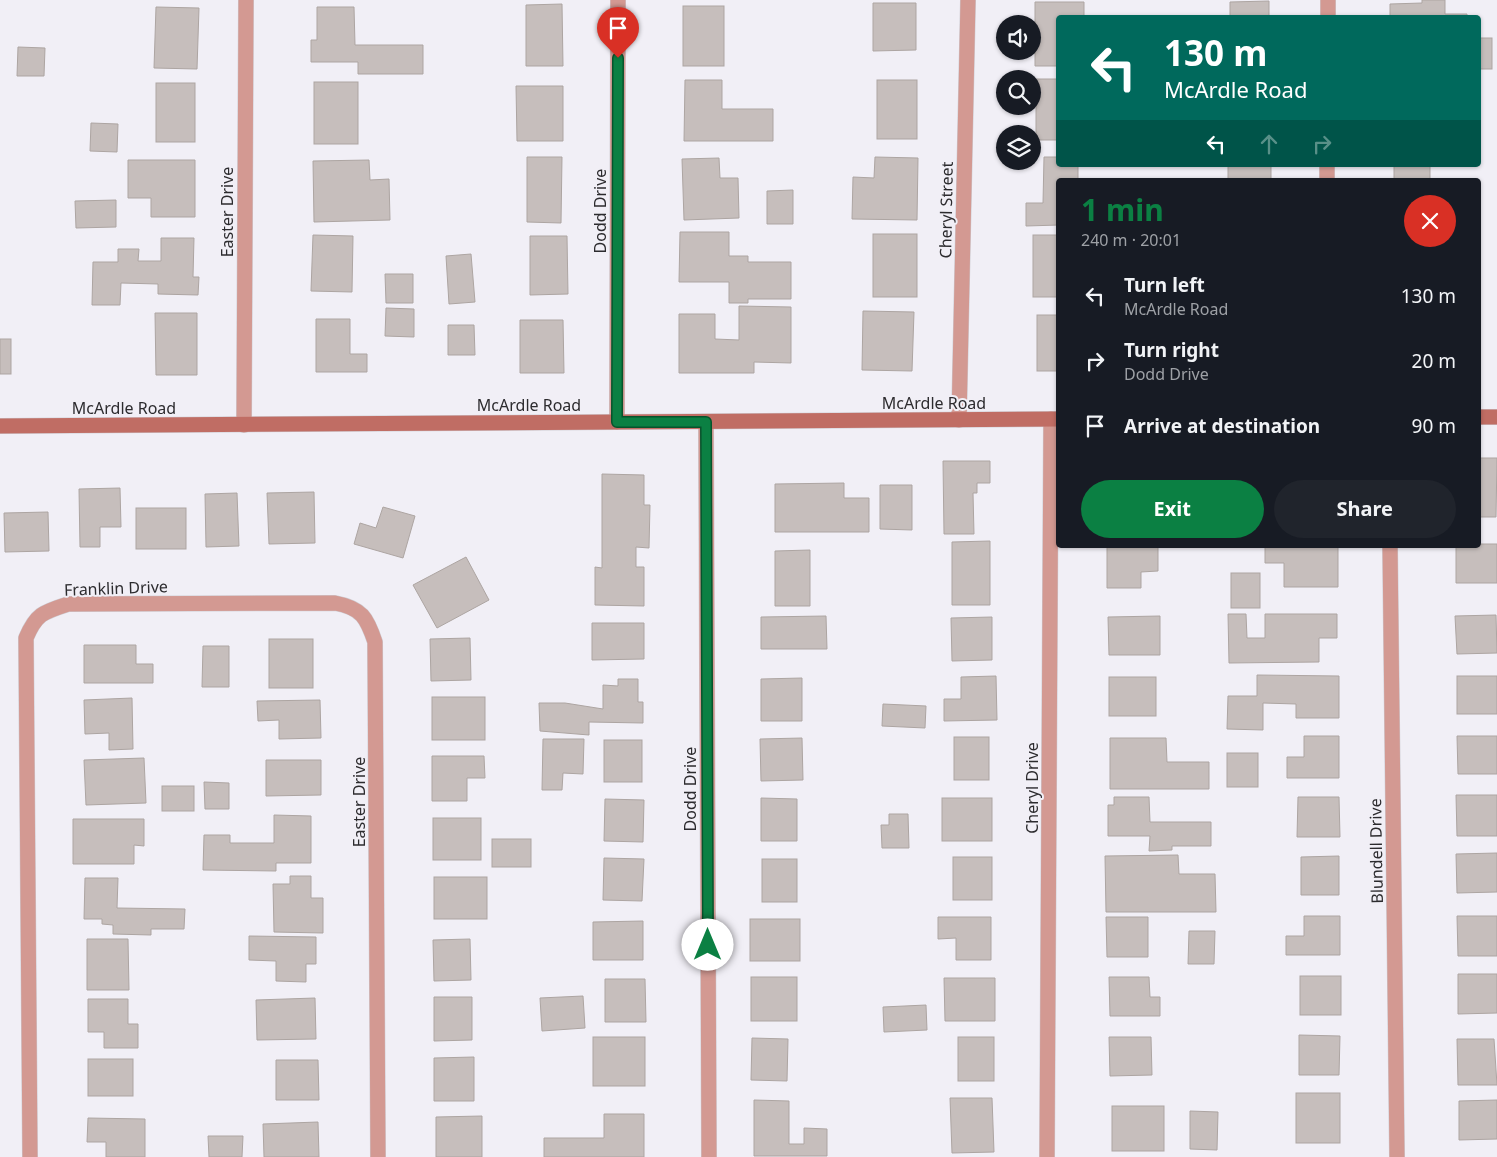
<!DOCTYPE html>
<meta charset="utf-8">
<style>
:root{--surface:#171b24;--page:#20242c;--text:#f1f3f6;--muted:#9ea1a6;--accent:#0b8043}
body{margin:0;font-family:"Noto Sans",sans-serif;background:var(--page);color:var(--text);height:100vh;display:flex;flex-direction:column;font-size:19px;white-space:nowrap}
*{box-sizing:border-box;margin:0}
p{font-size:16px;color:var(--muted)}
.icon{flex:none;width:28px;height:28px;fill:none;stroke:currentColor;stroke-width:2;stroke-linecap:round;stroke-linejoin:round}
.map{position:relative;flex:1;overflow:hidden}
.side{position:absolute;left:1056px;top:178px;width:425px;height:370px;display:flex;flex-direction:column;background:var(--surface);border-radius:5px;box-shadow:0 1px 4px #0004}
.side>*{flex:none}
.hud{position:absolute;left:1056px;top:15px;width:425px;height:152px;border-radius:5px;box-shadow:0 1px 4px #0004;background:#00695c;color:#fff;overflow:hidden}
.buttons{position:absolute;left:996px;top:15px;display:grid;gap:10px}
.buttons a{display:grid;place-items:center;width:45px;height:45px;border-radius:50%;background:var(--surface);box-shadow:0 1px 4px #0004;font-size:25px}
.pin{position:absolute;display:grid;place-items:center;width:42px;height:42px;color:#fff;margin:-51px -21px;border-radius:50% 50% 50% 0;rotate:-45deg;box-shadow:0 0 5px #0007}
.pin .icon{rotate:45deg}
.me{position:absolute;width:55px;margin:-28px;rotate:0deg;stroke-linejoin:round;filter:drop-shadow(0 0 4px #0008)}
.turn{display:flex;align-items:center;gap:18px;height:105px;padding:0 25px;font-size:22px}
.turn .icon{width:65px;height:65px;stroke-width:2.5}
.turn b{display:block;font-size:35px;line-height:42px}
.lanes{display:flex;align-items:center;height:48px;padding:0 25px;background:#0003;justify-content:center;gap:25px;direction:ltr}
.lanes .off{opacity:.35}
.round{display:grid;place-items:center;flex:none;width:52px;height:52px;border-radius:26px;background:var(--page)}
.head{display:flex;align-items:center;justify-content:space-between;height:85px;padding:0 25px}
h1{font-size:30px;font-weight:700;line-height:38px;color:var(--accent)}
.button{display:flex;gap:10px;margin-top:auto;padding:10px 25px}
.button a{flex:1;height:58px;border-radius:30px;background:var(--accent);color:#fff;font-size:20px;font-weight:700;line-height:58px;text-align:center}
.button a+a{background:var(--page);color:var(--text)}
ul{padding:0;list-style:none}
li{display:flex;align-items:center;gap:15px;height:65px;padding:0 25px}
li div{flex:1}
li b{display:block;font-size:19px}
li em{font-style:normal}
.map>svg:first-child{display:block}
.building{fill:#c6bebc;stroke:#ada5a2}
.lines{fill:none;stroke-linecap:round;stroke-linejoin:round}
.street-casing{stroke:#ceccd2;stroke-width:16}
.secondary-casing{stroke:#ceccd2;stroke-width:16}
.street{stroke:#d39992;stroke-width:15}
.secondary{stroke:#c06d64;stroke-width:15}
.route-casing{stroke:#07532c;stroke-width:12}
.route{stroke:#0b8043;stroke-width:9}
.labels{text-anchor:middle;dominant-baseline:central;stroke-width:4;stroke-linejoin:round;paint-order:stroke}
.street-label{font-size:16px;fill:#2c2b2e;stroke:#f1eff6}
</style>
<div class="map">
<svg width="1497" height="1157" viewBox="0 0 1497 1157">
<rect width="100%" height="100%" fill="#f1eff6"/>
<!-- building -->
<g class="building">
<polygon points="1422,0 1445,0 1445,14 1467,14 1467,18 1390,18 1390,4 1422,3"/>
<polygon points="1269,1 1269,18 1230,18 1230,2"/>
<polygon points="1035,2 1084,2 1084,18 1059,18 1059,66 1035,66"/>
<polygon points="873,3 916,3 916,50 873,51"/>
<polygon points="562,4 563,66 526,66 526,5"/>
<rect x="683" y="6" width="41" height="60"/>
<polygon points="156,7 199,8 197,69 154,68"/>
<polygon points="317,7 354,7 355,45 423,45 423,74 358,74 358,62 311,62 311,40 317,40"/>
<rect x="1479" y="38" width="13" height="31"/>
<polygon points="18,47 45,48 44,76 17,76"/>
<rect x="1036" y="79" width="23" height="61"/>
<polygon points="685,80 722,80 722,109 773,109 773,141 684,141"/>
<rect x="877" y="80" width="40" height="59"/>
<rect x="314" y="82" width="44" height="62"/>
<rect x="156" y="83" width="39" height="59"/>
<polygon points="516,86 563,86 563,141 517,141"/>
<polygon points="91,123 118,124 117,152 90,151"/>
<polygon points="527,157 562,157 561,223 527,222"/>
<polygon points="875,157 918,158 917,220 852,219 853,177 874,178"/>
<polygon points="1044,157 1059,157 1059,165 1078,165 1078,180 1059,180 1059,225 1026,226 1026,203 1043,203"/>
<polygon points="719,158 720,178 738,178 739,218 684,220 682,159"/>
<polygon points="128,160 195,160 195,217 151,217 151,198 128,198"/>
<polygon points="369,160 370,180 389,179 390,220 314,222 313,161"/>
<rect x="1228" y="165" width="43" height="15"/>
<rect x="1394" y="165" width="36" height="15"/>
<polygon points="793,190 793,224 767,224 767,191"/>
<polygon points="116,200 116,227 76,228 75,201"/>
<polygon points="680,232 729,232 729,256 748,256 748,262 791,262 791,299 748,299 748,303 729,303 729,282 679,282"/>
<rect x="873" y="234" width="44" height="63"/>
<polygon points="313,235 353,236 352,292 311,291"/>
<rect x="1033" y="235" width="26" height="62"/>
<polygon points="530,236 567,236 568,294 530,295"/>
<polygon points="161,238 194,238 193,277 199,277 198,295 158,294 158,284 121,283 120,305 92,305 93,262 118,262 118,249 139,249 138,261 161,261"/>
<polygon points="471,254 475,302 449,304 446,256"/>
<polygon points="385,274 413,274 413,303 386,303"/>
<polygon points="739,306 791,307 791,363 754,362 754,373 679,373 679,314 715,314 715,339 739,340"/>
<polygon points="386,308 414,309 414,337 385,336"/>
<polygon points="863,311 914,312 912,371 862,370"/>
<polygon points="155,313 197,313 197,375 156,375"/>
<rect x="1037" y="315" width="22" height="56"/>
<polygon points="316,319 350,319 350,354 367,354 367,372 316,372"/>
<polygon points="520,320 563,320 564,373 520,373"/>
<polygon points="448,325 474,325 475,355 448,355"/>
<rect x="0" y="339" width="11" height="35"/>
<polygon points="1479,458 1497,458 1496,517 1479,517"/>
<polygon points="943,461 990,461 990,483 977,483 977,493 973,493 974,534 944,534"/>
<polygon points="602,474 644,475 644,505 650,505 649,548 636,547 636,567 644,567 644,606 595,605 595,567 602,568"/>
<polygon points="844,483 844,498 869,498 869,532 775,532 775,484"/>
<polygon points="880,485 912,485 912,530 880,529"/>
<polygon points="120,488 121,527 100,527 100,547 80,547 79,489"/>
<polygon points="314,492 315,543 269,544 267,493"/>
<polygon points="237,493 239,546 206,547 205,494"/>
<polygon points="383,507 415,516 403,558 354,544 360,523 376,528"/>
<rect x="136" y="508" width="50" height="41"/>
<polygon points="48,512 49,551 5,552 4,513"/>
<polygon points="990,541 990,605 952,605 952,542"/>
<polygon points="1479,544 1497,544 1497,583 1456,583 1456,545"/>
<polygon points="1107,545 1158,545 1158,571 1141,572 1141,588 1107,588"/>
<polygon points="1265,545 1338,545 1338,587 1284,587 1284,563 1265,563"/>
<polygon points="810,550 810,606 775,606 775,551"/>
<polygon points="466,557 489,600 437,628 413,585"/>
<rect x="1231" y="573" width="29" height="35"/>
<polygon points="1228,614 1246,614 1247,638 1265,638 1265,614 1337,614 1337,638 1319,638 1319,662 1229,663"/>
<polygon points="1496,615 1497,653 1457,654 1455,616"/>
<polygon points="826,616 827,649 761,649 761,617"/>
<polygon points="1160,616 1160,655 1109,655 1108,617"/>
<polygon points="992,617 992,660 952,661 951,618"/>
<polygon points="592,623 644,623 644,659 592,660"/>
<polygon points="470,638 471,680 431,681 430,639"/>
<rect x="269" y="639" width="44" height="49"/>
<polygon points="84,645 136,645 136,664 153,664 153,683 84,683"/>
<polygon points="203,646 229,646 229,687 202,687"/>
<polygon points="1257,675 1339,676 1339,718 1296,718 1296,704 1263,703 1263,730 1227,729 1228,696 1257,696"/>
<polygon points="996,676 997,720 944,721 944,699 961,699 961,677"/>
<rect x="1457" y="676" width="40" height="38"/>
<rect x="1109" y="677" width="47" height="39"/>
<polygon points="802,678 802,721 761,721 761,679"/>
<polygon points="618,679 638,679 638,702 643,702 643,723 589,722 589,735 540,731 539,703 565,703 603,709 603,685 618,686"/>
<rect x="432" y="697" width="53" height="43"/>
<polygon points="132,698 133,749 109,750 109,733 85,734 84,700"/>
<polygon points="320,700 321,738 279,739 279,720 258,721 257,701"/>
<polygon points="883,704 926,706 925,728 882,726"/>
<polygon points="1304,736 1339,736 1339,778 1287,778 1287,757 1304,757"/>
<polygon points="1457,736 1497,736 1497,774 1458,774"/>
<rect x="954" y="737" width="35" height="43"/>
<polygon points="802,738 803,780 761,781 760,739"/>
<polygon points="1110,738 1166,738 1167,762 1209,762 1209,789 1110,789"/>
<polygon points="543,739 584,739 583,774 563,773 562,790 542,790"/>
<rect x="604" y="740" width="38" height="42"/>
<rect x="1227" y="753" width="31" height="34"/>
<polygon points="432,756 484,756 485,778 467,778 467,801 432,801"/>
<polygon points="144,758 146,803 86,805 84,760"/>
<polygon points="266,760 321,760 321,795 266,796"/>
<polygon points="204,782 229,783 229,809 205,809"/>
<rect x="162" y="786" width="32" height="25"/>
<polygon points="1456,795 1497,795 1497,836 1457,836"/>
<polygon points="1114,797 1149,797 1150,822 1211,822 1211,846 1172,846 1172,850 1149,851 1150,836 1108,836 1108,805 1114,805"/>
<polygon points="1298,797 1339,797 1340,837 1297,837"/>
<polygon points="761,798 797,799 797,841 761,841"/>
<rect x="942" y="798" width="50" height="43"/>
<polygon points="605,799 644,800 643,842 604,841"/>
<polygon points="889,814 908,814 909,848 882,848 881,825 889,825"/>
<polygon points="274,815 311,816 311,863 276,863 276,871 203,870 204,835 230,835 230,843 274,843"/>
<rect x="433" y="818" width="48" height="42"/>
<polygon points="73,819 144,819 144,846 134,845 134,864 73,864"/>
<rect x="492" y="839" width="39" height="28"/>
<polygon points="1497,853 1497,892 1457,893 1456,854"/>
<polygon points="1178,855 1179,874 1215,874 1216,912 1106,912 1105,856"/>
<polygon points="1339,856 1339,895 1301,895 1301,857"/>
<rect x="953" y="857" width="39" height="43"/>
<polygon points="604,858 644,859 642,901 603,900"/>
<rect x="762" y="859" width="35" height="43"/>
<polygon points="290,876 311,876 311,898 323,898 323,933 274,932 273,884 290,884"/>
<rect x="434" y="877" width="53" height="42"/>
<polygon points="85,878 118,878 117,908 185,909 184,929 151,929 151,935 113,934 113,925 102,924 102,919 84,919"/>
<polygon points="1304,916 1340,916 1340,955 1286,955 1286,936 1304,936"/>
<polygon points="1457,916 1497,916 1497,956 1458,956"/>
<polygon points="938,917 991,917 991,960 956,960 956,938 938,939"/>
<polygon points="1106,917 1148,917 1148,957 1107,957"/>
<rect x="750" y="919" width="50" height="42"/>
<polygon points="643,921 643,960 593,960 593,922"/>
<polygon points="1189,931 1215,931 1214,964 1188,964"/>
<polygon points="249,936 316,937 316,964 306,964 306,982 276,981 276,961 249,960"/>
<polygon points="87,939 128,939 129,990 87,990"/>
<polygon points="470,939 471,980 434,981 433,940"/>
<polygon points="1458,974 1497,974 1497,1013 1458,1014"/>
<rect x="1300" y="976" width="41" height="39"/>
<rect x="751" y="977" width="46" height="44"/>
<polygon points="1109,977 1149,977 1150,997 1160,997 1160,1016 1110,1016"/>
<polygon points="944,978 995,978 995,1021 945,1021"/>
<polygon points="605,979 645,979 646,1022 605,1022"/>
<polygon points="583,996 585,1028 542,1031 540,998"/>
<polygon points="434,997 472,997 472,1040 434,1041"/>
<polygon points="315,998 316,1039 257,1040 256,1000"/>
<polygon points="88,999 128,999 128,1024 138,1024 138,1048 104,1048 104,1032 88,1032"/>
<polygon points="926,1005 927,1030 884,1032 883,1007"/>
<polygon points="1299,1035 1340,1036 1339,1075 1299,1075"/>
<rect x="593" y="1037" width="52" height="49"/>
<rect x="958" y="1037" width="36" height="44"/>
<polygon points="1109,1037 1151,1037 1152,1075 1110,1076"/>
<polygon points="752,1038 788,1039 787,1081 751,1080"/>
<polygon points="1457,1039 1494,1039 1497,1085 1458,1085"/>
<polygon points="474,1057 474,1101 434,1101 434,1058"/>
<rect x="88" y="1059" width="45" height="37"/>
<polygon points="276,1060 318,1060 319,1100 276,1100"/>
<rect x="1296" y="1093" width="44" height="50"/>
<polygon points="950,1098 992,1098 994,1152 952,1153"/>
<polygon points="754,1100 789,1101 789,1144 804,1144 804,1128 827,1129 827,1156 754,1156"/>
<polygon points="1497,1100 1497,1139 1459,1140 1459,1101"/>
<rect x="1112" y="1106" width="52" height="45"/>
<polygon points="1190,1111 1218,1112 1217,1150 1190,1149"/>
<polygon points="604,1114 644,1114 644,1157 544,1157 544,1138 604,1138"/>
<polygon points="482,1116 482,1157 436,1157 436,1117"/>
<polygon points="88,1118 145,1119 145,1157 106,1157 106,1142 87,1142"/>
<polygon points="318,1122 319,1157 264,1157 263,1124"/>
<polygon points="208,1136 243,1136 242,1157 209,1157"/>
</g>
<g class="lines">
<!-- street casing -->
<g class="street-casing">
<g id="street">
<polyline points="1328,18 1328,0"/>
<polyline points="1327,180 1327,165"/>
<polyline points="959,420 968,0"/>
<polyline points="617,422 618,0"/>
<polyline points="706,422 709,1157"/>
<polyline points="244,425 246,0"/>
<polyline points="1390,545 1397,1157"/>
<path d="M30,1157L26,638C36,614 43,612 68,604L335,603C362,608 367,618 375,642L378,1157"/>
<polyline points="1047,1157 1051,419"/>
</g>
</g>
<!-- secondary casing -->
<g class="secondary-casing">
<g id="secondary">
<polyline points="1479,417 1497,417"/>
<polyline points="0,426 1059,419"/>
</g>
</g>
<!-- street -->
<use href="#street" class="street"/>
<!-- secondary -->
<use href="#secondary" class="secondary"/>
</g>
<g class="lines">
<!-- route casing -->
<g class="route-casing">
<polyline id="route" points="618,58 617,422 706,422 708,945"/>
</g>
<!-- route -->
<use href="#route" class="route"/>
</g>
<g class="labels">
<!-- street labels -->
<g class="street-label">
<text transform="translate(946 210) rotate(-89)">Cheryl Street</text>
<text transform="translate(600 211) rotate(-90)">Dodd Drive</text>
<text transform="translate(227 212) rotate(-90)">Easter Drive</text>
<text x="934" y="403">McArdle Road</text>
<text x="529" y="405">McArdle Road</text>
<text x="124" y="408">McArdle Road</text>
<text transform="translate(116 588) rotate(-2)">Franklin Drive</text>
<text transform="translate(1032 788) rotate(-90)">Cheryl Drive</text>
<text transform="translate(690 789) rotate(-90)">Dodd Drive</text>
<text transform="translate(359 802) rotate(-90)">Easter Drive</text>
<text transform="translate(1376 851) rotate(-91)">Blundell Drive</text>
</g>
</g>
</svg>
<div class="buttons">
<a><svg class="icon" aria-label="sound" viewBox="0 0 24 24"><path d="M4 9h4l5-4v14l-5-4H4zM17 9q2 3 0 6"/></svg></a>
<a><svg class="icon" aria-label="search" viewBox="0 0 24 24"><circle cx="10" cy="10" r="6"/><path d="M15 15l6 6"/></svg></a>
<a><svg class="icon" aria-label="layers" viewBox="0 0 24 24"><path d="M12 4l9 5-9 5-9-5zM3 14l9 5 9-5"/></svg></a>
</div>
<div class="pin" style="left:618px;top:58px;background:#d93025"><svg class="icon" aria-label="arrive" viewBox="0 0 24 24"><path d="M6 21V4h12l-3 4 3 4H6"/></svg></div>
<svg class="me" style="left:708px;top:945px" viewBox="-20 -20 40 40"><circle r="19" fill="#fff"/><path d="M0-13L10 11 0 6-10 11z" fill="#0b8043"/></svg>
<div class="hud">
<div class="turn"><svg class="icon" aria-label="left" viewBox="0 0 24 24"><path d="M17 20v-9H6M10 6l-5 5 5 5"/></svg><div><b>130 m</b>McArdle Road</div></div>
<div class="lanes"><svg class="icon" aria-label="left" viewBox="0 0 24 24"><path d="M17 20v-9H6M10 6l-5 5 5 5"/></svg><svg class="icon off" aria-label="ahead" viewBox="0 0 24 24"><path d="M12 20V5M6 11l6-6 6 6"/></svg><svg class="icon off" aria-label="right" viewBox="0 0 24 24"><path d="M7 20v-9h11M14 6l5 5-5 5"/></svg></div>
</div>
<section class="side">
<div class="head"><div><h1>1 min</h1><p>240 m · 20:01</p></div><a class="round" style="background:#d93025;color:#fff"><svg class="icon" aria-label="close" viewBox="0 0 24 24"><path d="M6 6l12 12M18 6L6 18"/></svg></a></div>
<ul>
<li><svg class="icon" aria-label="left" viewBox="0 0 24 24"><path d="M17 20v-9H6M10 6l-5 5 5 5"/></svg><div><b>Turn left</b><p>McArdle Road</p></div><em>130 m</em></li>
<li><svg class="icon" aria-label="right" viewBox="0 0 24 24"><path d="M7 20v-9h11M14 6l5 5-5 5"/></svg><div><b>Turn right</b><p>Dodd Drive</p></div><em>20 m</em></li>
<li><svg class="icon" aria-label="arrive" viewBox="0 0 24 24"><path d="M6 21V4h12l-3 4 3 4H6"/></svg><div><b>Arrive at destination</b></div><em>90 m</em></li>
</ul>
<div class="button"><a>Exit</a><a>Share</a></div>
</section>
</div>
